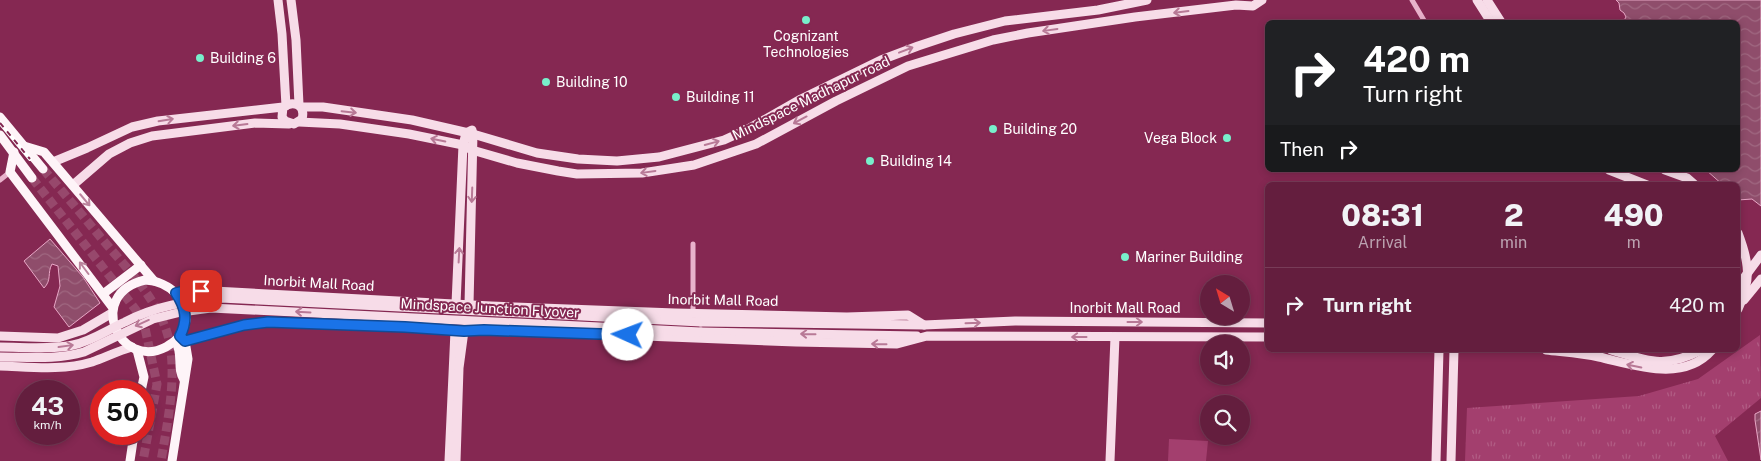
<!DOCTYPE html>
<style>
:root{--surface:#641e3e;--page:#6a2745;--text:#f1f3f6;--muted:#bba2b0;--line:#783c58}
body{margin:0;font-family:"Public Sans",sans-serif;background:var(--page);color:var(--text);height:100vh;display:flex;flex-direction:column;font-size:19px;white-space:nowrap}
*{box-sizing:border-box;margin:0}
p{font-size:16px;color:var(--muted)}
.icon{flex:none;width:28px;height:28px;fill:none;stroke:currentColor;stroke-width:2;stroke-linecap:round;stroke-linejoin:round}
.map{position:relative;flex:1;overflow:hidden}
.drawer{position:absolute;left:1265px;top:182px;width:475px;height:170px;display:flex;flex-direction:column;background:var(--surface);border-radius:8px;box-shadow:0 2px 8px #0003,0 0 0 1px var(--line)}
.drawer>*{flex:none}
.banner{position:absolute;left:1265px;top:20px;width:475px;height:152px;border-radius:8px;box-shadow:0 2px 8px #0003,0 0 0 1px var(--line);background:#202124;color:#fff;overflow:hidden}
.needle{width:32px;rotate:322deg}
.controls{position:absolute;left:1200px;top:275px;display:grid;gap:10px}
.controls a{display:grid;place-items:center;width:50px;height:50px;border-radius:50%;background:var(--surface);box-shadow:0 2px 8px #0003,0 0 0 1px var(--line);font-size:25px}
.speed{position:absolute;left:15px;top:380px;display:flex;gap:10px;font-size:25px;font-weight:700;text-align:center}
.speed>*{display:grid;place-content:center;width:65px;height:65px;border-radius:50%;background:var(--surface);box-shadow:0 2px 8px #0003,0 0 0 1px var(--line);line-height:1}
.speed small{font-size:12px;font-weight:400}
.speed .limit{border:8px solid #d22;background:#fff;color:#111}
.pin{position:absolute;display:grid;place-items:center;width:42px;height:42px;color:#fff;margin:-21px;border-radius:10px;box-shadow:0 2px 8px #0006}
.me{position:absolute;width:55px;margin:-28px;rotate:272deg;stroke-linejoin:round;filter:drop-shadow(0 0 4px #0008)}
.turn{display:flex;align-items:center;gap:18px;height:105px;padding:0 15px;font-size:22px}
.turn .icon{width:65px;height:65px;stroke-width:2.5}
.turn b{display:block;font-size:35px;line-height:42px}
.then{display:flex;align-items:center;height:48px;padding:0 15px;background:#0003;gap:10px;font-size:19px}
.eta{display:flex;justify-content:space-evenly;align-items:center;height:85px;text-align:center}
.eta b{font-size:30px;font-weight:800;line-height:35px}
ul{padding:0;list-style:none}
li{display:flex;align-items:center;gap:15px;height:75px;padding:0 15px;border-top:1px solid var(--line)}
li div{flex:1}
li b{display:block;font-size:19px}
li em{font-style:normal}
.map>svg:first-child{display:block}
.grass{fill:url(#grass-tufts)}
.garden{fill:#a33f6e}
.water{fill:url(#water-waves);stroke:#e8a7c6}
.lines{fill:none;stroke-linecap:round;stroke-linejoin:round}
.primary-tunnel{stroke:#97486c;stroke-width:9;stroke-dasharray:9 4.5;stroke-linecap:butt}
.street{stroke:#e8b2cb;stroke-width:5}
.secondary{stroke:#f7dce8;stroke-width:9}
.primary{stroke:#fef4f8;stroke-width:9}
.rail-casing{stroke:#fff;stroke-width:4}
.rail{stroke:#852852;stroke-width:2;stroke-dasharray:5.5;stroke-linecap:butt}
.secondary-bridge{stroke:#f7dce8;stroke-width:9}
.oneway{stroke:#b87996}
.oneway2{stroke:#bb849d}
.route-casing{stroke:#114b97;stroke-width:12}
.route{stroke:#1a73e8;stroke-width:9}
.poi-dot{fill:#78efcb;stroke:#852852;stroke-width:2}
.labels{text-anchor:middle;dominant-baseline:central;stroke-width:4;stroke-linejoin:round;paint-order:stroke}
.poi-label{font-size:14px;fill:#fff;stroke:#852852;text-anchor:start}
.street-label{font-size:14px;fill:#fff;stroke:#852852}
</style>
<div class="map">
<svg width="1761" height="461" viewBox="0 0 1761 461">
<defs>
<pattern id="grass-tufts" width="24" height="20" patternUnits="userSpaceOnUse" patternTransform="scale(1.25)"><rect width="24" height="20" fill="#a33f6e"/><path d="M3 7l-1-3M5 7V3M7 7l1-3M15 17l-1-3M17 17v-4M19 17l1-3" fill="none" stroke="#b15c84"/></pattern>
<pattern id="water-waves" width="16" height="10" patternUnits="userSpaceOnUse" patternTransform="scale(1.25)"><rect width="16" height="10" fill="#8f4d6b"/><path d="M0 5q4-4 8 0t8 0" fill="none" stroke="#a06881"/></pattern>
</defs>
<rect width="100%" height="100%" fill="#852852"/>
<!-- grass -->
<polygon class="grass" points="1760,335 1761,398 1715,436 1728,461 1465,461 1467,408 1639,396 1698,379"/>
<!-- garden -->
<polygon class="garden" points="1169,439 1208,441 1206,461 1168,461"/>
<!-- water -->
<g class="water">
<polygon points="1616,0 1761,0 1761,206 1752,199 1738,200 1738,185 1723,185 1706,170 1738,170 1738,22 1623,22 1626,17 1624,13 1620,10 1619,3"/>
<path d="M50,239L83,277L100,303L69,327L54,307L60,286L58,266L52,264C47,273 52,280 44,288L24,261Z"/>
<polygon points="1761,411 1761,460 1755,420 1755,414"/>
</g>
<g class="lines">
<!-- primary-tunnel -->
<g class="primary-tunnel">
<path d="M43,169C63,192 83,216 102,239C129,271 166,307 171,351C175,388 167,425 161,461"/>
<polyline points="32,178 116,284 139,314 145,328 157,384 143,461"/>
</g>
<!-- street -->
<g class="street">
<polyline points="1412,0 1425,22"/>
<polyline points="0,180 10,172"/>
<polyline points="693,314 693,244"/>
</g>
<!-- secondary -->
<g class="secondary">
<polyline points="278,0 282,34 286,106"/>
<polyline points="291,0 296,40 299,105"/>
<polyline points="1477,0 1491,22"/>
<polyline points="1487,0 1501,22"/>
<polyline points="301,107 323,107 412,120 473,134 537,153 578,159 617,161 659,157 724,140 748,129 801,99 881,60 918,46 954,34 1005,21 1098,10 1147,0"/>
<polyline points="299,122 340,124 409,134 463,145 472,150 517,163 558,171 577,174 642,173 694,165 756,144 836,101 908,66 993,40 1028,33 1135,17 1236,5 1253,6 1262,0"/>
<path d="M53,162L87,148L132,127L158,121L283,107C294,100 306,105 302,119L294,124L285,121L282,117L283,107"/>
<polyline points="1609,170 1647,185"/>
<polyline points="1665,170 1687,178 1695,185"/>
<polyline points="73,185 109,154 130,143 152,136 255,123 289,124"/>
<path d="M1738,233C1749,262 1752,279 1738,309"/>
<polyline points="176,293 189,291 214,291 491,306 675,313 847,317 908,315 924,325"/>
<polyline points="1744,300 1761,279"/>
<polyline points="456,304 463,145 466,133 472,130 473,134 469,305"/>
<polyline points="701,322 924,325 1015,321 1268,323"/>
<polyline points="701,332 917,336"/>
<polyline points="0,336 58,338 83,330 112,313"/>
<polyline points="185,341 244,325 268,322 405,327 464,331 519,331 796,342 897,344 927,336 1268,337"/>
<path d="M1546,350C1563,352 1582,353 1599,357C1635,365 1683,383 1712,350"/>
<path d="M1611,350C1648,361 1665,369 1701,350"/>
<path d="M0,366C31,367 62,371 92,362C106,357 118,351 132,347"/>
<polyline points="449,461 455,331"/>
<polyline points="456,461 459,368 464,331"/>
<polyline points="1110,461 1115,337"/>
<polyline points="1436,461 1439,350"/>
<polyline points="1451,461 1454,350"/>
</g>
<!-- primary -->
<g class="primary">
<polyline points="0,117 43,169"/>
<polyline points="0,135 32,178"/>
<polyline points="24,146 44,152 154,281"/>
<polyline points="14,152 10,172 113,308"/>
<path d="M145,280C169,281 194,302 184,328C181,337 174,342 166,347C119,371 85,294 145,280Z"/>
<polyline points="103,294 141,265"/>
<path d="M175,341C184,353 176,368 184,380"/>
<polyline points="137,350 144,377 141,391"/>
<polyline points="130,461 134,434"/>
<polyline points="172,461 188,359 185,341 180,336"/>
</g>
<!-- rail casing -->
<g class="rail-casing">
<polyline id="rail" points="0,123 30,159"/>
</g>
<!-- rail -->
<use href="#rail" class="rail"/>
<!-- secondary-bridge -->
<g class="secondary-bridge">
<polyline points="1738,286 1761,255"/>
<path d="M0,347C23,347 50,350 73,345C92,341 107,330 125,322C155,306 187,301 221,298L701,322"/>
<path d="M0,357C28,357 57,360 84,352L153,319L181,312L211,308L701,332"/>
</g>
</g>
<!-- one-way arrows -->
<defs><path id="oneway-shaft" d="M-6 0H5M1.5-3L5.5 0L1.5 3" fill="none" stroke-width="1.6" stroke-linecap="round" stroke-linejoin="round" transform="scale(1.25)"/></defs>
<g class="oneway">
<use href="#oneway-shaft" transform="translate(1181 12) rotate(173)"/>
<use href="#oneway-shaft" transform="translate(1050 30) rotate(172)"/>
<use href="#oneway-shaft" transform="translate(906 50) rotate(-21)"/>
<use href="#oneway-shaft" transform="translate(349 112) rotate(6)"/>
<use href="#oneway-shaft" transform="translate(166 120) rotate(-9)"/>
<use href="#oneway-shaft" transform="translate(800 120) rotate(152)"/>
<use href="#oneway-shaft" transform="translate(240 125) rotate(173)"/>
<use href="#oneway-shaft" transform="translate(438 140) rotate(-168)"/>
<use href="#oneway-shaft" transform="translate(712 143) rotate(-15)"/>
<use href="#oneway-shaft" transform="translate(648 172) rotate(172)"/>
<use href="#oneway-shaft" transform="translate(472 195) rotate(92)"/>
<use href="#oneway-shaft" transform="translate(459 255) rotate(-87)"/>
<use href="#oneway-shaft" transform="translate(303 312) rotate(-177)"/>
<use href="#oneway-shaft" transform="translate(1135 322)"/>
<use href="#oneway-shaft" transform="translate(142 323) rotate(156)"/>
<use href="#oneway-shaft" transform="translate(973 323) rotate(-2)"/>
<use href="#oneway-shaft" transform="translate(808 334) rotate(-179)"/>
<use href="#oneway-shaft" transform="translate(1079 337) rotate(-180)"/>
<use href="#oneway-shaft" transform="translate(879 344) rotate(-179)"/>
<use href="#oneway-shaft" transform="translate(66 346) rotate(-8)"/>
<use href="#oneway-shaft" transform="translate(1634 366) rotate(-168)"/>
</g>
<g class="oneway2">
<use href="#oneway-shaft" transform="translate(85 200) rotate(50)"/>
<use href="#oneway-shaft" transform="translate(84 268) rotate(-127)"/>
</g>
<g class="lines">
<!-- route casing -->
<g class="route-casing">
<path id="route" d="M201,291L189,290L176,293C186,308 188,320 180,336L185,341L244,325L268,322L405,327L464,331L484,330L628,335"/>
</g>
<!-- route -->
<use href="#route" class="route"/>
</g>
<!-- markers -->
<g class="poi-dot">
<circle cx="806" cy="20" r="5"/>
<circle cx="200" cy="58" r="5"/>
<circle cx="546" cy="82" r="5"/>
<circle cx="676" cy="97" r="5"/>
<circle cx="993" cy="129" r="5"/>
<circle cx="1227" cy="138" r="5"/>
<circle cx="870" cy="161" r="5"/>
<circle cx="1125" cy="257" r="5"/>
</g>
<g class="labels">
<!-- poi labels -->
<g class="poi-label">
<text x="806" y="36" text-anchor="middle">Cognizant<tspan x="806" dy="16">Technologies</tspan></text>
<text x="210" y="58">Building 6</text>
<text x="556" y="82">Building 10</text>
<text x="686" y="97">Building 11</text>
<text x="1003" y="129">Building 20</text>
<text x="1217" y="138" text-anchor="end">Vega Block</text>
<text x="880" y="161">Building 14</text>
<text x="1135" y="257">Mariner Building</text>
</g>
<!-- street labels -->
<g class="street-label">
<text transform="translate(811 98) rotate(-26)">Mindspace Madhapur road</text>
<text transform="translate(319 283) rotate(3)">Inorbit Mall Road</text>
<text transform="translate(723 300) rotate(1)">Inorbit Mall Road</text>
<text transform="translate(490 308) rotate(3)">Mindspace Junction Flyover</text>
<text x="1125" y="308">Inorbit Mall Road</text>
</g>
</g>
</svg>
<div class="controls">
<a><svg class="needle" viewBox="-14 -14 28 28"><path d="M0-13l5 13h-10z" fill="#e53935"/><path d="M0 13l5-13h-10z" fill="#bba2b0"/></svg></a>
<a><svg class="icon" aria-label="sound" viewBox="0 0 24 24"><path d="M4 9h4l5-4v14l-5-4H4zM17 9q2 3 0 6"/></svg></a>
<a><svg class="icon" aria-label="search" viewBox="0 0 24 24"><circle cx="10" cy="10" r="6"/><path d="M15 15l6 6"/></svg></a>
</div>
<div class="speed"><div>43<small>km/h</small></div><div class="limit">50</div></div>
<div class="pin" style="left:201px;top:291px;background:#d93025"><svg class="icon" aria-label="arrive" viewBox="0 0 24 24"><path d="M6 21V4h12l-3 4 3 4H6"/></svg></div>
<svg class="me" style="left:628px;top:335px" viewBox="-20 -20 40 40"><circle r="19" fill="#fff"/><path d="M0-13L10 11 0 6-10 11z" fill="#1a73e8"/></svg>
<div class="banner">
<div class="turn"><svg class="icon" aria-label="right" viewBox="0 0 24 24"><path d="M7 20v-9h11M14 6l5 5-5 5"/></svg><div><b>420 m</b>Turn right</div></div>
<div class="then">Then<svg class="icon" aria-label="right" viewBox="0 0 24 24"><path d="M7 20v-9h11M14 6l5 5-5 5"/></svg></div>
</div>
<section class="drawer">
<div class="eta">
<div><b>08:31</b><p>Arrival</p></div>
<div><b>2</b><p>min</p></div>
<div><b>490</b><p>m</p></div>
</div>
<ul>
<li><svg class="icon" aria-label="right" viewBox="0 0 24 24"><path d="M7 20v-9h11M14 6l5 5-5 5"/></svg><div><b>Turn right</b></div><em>420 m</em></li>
</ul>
</section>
</div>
